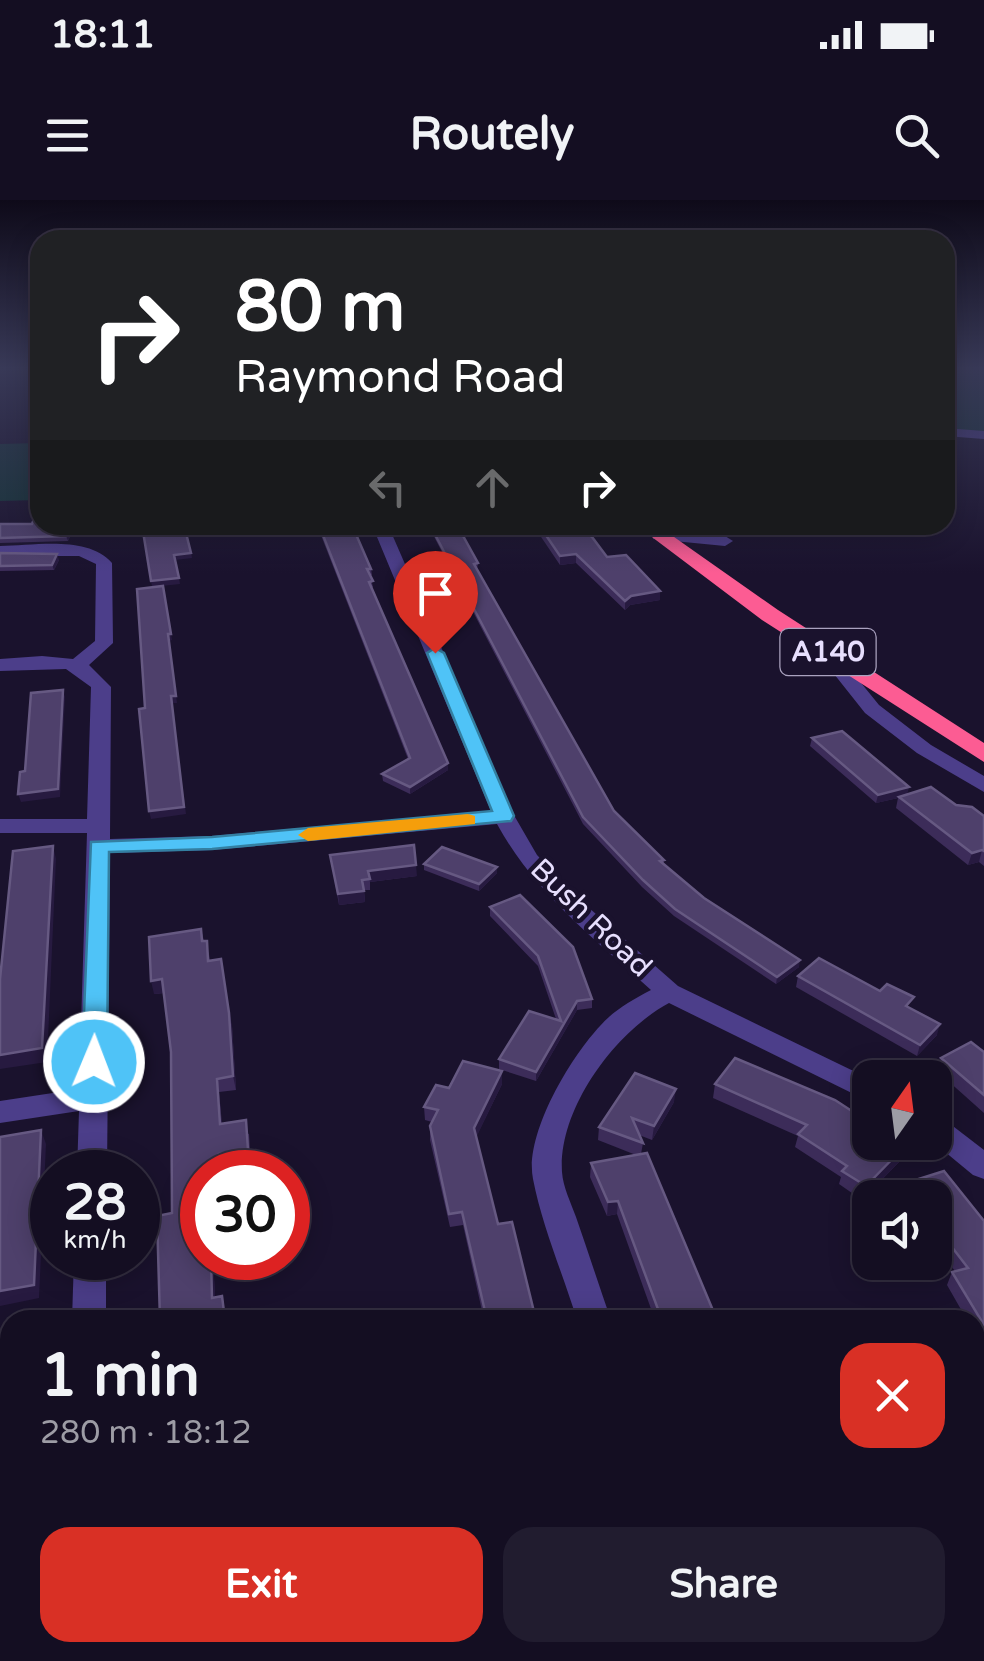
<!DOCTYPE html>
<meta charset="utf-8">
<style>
:root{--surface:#140e22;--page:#211c2f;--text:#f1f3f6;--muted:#9d9ca5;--line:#332e40;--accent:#d93025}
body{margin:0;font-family:"Varela Round",sans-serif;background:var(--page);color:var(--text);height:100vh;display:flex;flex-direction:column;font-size:38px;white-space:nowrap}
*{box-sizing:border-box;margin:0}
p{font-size:32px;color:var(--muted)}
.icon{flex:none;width:55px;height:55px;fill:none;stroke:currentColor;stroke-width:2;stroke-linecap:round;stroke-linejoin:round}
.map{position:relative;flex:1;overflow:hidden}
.panel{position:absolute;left:0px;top:1110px;width:985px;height:352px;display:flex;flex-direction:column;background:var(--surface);border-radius:30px 30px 0 0;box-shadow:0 5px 25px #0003,0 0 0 2px var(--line)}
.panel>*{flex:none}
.hud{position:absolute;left:30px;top:30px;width:925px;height:305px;border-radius:30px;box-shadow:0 5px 25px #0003,0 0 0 2px var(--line);background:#202124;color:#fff;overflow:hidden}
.needle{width:65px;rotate:14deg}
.tools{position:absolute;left:852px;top:860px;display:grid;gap:20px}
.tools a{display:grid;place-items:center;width:100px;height:100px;border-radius:20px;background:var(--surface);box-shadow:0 5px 25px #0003,0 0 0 2px var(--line);font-size:50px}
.speed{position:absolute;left:30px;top:950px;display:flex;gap:20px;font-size:50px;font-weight:700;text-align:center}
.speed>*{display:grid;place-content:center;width:130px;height:130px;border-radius:50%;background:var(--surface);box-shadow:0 5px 25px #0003,0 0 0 2px var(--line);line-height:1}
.speed small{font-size:25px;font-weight:400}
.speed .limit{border:15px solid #d22;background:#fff;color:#111}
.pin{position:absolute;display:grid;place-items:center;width:85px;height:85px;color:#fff;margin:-102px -42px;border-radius:50% 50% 50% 0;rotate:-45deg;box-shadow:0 0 10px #0007}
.pin .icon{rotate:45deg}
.me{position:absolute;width:110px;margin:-55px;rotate:1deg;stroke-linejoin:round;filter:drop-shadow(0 0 8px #0008)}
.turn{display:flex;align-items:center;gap:35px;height:210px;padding:0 40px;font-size:45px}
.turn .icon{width:130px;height:130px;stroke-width:2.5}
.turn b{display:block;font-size:70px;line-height:85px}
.lanes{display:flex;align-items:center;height:95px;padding:0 40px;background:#0003;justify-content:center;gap:50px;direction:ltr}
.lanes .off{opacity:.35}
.round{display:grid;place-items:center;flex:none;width:105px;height:105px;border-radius:30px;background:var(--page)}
.headline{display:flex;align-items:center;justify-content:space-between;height:170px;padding:0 40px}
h1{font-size:60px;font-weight:700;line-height:75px}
.action{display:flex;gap:20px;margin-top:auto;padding:20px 40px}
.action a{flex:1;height:115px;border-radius:30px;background:var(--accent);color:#fff;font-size:40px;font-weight:700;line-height:115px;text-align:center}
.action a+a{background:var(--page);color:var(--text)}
.status{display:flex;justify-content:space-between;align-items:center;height:70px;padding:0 50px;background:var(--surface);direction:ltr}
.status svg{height:28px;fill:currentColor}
header{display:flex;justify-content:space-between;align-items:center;height:130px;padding:0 40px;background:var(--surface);font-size:45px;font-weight:700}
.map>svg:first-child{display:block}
.green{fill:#153337}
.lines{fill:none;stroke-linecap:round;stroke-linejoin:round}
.minor{fill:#4c3e8a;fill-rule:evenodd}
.highway{fill:#fc5c93;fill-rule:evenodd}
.wall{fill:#3c2c59}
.shaded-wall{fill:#271a40}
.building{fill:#4e406b;stroke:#665982;stroke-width:2.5}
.route{fill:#4fc3f7;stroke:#337fa1;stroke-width:2.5}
.slow{fill:#f59e0b}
.labels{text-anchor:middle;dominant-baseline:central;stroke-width:9;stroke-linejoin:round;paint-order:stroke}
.shield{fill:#1a122d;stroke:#aaa2bf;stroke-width:2.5}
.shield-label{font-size:28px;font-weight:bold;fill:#e7dffe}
.street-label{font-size:30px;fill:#e7dffe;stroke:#1a122d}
</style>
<div class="status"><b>18:11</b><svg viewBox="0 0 49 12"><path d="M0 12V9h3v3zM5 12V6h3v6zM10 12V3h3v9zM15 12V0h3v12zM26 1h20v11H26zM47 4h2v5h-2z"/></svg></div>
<header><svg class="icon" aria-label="menu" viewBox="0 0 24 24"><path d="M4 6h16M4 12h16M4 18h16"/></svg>Routely<svg class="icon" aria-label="search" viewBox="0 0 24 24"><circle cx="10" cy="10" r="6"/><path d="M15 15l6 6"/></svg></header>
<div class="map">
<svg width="984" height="1461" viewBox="0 0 984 1461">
<rect width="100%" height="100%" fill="#1a122d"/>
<!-- green -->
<g class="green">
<polygon points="945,168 984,168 984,233 945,230"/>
<polygon points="40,243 40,300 0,301 0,244"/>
</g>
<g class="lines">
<!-- minor -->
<g class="minor">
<polygon points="945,228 984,231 984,239 945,236"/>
<path d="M372,325H388L515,617L537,655L580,700L678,786L870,879V902L669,803C615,832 558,909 562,972C563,987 571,1003 576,1017C588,1051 599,1086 611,1120H577C563,1074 542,1026 533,979C524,935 570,858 600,826C614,810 632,800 651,790C594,739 534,692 497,624L212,650L110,653L107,972H77L79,911L0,923V901L79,889L87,633H0V619H87L91,487L66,469L0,471V459L42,456L73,459L95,441L96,364L79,356H0V346C35,346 87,335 112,363L113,443L89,465L111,487L110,639L212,636L491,611Z"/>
<polygon points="659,331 725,336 733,341 725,346 653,339 653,333"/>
<polygon points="824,444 831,446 879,505 931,545 984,576 984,592 917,553 865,513 815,450"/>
<polygon points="935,917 945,920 984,950 984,979 973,975 933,942"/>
<polygon points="74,1058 106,1058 106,1120 72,1120"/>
<polygon points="10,1332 10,1372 0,1373 0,1333"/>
<rect x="84" y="1452" width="42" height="9"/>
<polygon points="682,1452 724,1452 727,1461 685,1461"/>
</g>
<!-- highway -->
<polygon class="highway" points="636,325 657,325 778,410 984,543 984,562 762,420"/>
</g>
<!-- wall -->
<g class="wall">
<polygon points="0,324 75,325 68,341 0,343"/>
<polygon points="317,325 352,325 371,369 372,375 370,375 373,387 371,388 448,563 448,570 410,594 383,581 382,574 408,559"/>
<polygon points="428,325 457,325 478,363 477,369 614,611 664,660 664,664 704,698 799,767 776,784 674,716 642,687 583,624"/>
<polygon points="533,325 575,325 607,357 660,400 630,405 625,410 576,363 560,365"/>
<polygon points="0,353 59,360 54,370 0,371"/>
<polygon points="812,538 907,594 956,605 984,616 984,666 979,662 968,665 896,608 898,598 876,603 810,546"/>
<polygon points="330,655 417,676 370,682 370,690 364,690 365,702 339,705"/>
<polygon points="424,664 497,667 497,673 479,691 424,670"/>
<polygon points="490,707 592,799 592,808 577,810 536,881 499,869 499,859 556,819 538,766 490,716"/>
<polygon points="201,729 204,741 209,754 210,761 232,826 236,890 219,892 222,924 249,934 251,964 222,968 222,972 202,972 202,1058 213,1058 215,1098 226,1110 226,1120 160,1120 172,1013 171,852 164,793 154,794"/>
<polygon points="798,776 911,809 937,835 917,856 796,787"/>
<polygon points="984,852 984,913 937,871 941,858"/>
<polygon points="502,884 476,937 498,1024 536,1120 484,1120 463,1025 450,1027 430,940 430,926 432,922 425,920 424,907 449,888"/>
<polygon points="715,884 906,945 902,959 862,1000 839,984 841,977 795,947 798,936 713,898"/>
<polygon points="674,902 652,940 639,935 643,943 641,954 717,1120 655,1120 617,1014 607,1016 590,977 591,963 636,955 598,940 599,927"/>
<polygon points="944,971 984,1021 984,1148 975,1133 975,1120 967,1120 947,1085 952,1072 955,1071 935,1045 935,998 899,998 903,984"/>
<polygon points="788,1452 864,1452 868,1461 792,1461"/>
</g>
<!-- shaded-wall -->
<g class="shaded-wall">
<polygon points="72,325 75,325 68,341 66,336"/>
<polygon points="191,353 192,358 175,360 174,355"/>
<polygon points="57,354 59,360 54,370 52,365"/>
<polygon points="576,354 576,363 560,365 560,356"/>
<polygon points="179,378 180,384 152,387 151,381"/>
<polygon points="660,391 660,400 630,405 625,410 625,401 631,396"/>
<polygon points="168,434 171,434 172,440 169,441 177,503 172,503 186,614 151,619 149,611 171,496"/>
<polygon points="63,490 65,497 60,597 21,602 18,594"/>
<polygon points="448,563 448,570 410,594 410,587"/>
<polygon points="909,587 907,596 876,603 878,595"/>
<polygon points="53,646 56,659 47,862 0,869 0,855"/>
<polygon points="982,650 979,662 968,665 972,653"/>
<polygon points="416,665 417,676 370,682 368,671"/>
<polygon points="497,667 497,673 479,691 479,684"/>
<polygon points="364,691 365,702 339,705 338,694"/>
<polygon points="221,759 232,826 236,890 233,876"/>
<polygon points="800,760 799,767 776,784 777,777"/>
<polygon points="162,779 165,793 154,794 151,781"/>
<polygon points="577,801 577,810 536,881 536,872"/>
<polygon points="940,824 937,835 917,856 920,845"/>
<polygon points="502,871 502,884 474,942 474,928"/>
<polygon points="217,879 219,892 223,938 220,924"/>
<polygon points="676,889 674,902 652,940 654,926"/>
<polygon points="41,930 46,944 39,1098 0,1106 0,1091"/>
<polygon points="906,945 902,959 862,1000 866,986"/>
<polygon points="618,1001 617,1014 607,1016 608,1002"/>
<polygon points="211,1058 213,1058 216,1112 212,1098"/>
<polygon points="10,1265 10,1280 0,1282 0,1268"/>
</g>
<!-- building -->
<g class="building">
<polygon points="34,319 40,319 40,325 72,325 66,336 0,338 0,324 32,324"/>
<polygon points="142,325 184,325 191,353 174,355 179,378 151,381"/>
<polygon points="319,325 352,325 371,369 367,369 373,381 369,382 448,563 410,587 382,574 410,558"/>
<polygon points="430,325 457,325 478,363 474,364 614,611 664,660 660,661 704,698 800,760 777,777 675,709 643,680 583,617"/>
<polygon points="539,325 575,325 592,337 607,357 626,355 660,391 631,396 625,401 576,354 560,356"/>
<polygon points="0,353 57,354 52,365 0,366"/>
<polygon points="163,386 171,434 168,434 176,496 171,496 184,607 149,611 139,509 145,508 137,389"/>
<polygon points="63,490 58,589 18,594 20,572 25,571 31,493"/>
<polygon points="842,531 909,587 878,595 812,538"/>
<polygon points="931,587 956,605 972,607 984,616 984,651 982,650 972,653 899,597"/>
<polygon points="414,645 416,665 368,671 370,679 362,680 364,691 338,694 330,655"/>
<polygon points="53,646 42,848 0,855 0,779 13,651"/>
<polygon points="442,647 497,667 479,684 424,664"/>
<polygon points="520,695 573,747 592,799 577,801 536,872 499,859 529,811 561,821 538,756 490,707"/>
<polygon points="201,729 202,741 207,741 208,761 221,759 229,813 233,876 217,879 220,924 246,920 248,950 219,954 221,972 202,972 202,1058 211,1058 212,1098 222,1096 225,1120 160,1120 157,1016 172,1013 171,852 162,779 151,781 149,737"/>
<polygon points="819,758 880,791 887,784 914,797 906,806 940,824 920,845 798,776"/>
<polygon points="971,842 984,852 984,895 941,858"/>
<polygon points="735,858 835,900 870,923 870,942 902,942 906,945 866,986 842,971 847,966 798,934 807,925 715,884"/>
<polygon points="463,861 502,871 474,928 498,1024 512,1022 536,1120 487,1120 462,1012 449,1014 430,926 438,910 424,907 436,885 449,888"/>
<polygon points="635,873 676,889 654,926 632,918 643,943 599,927"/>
<polygon points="41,930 34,1085 0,1091 0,937"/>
<polygon points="647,953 717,1120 662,1120 618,1001 608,1002 591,963"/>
<polygon points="944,971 984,1021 984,1125 952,1072 968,1068 935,1025 935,998 914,998 903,984"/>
<polygon points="10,1189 10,1265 0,1268 0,1191"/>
<polygon points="198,1452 258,1452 259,1461 199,1461"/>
<polygon points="564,1452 623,1452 625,1461 566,1461"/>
<polygon points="797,1452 864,1452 868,1461 801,1461"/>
</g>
<!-- sky -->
<linearGradient id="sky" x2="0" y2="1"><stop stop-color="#0e0a19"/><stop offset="0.45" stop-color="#383957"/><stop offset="1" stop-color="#383957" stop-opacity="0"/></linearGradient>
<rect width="984" height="373" fill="url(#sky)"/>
<!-- route -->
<polygon class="route" points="435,448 444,453 514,616 511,621 212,649 109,652 107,862 103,868 85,868 82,862 91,642 212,637 492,611 427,453"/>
<!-- slow -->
<polygon class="slow" points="468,614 475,616 475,624 308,641 298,635 308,628"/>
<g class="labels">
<!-- shield labels -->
<rect class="shield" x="780.5" y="429" width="95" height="46" rx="8"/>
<g class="shield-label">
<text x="828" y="452">A140</text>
</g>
<!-- street labels -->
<g class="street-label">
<text transform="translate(591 718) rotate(44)">Bush Road</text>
</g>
</g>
</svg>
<div class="tools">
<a><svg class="needle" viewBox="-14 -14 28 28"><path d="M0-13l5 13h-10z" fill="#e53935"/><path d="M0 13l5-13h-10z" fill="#9d9ca5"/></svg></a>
<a><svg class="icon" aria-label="sound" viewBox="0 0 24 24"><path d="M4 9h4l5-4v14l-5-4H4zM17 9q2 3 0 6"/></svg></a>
</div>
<div class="speed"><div>28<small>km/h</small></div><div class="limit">30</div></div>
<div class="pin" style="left:435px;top:453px;background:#d93025"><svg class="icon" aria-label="arrive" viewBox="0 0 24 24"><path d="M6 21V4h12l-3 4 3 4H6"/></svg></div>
<svg class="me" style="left:94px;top:862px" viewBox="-20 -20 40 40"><circle r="17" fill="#4fc3f7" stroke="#fff" stroke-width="3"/><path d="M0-11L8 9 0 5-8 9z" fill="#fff"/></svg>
<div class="hud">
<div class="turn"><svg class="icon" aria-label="right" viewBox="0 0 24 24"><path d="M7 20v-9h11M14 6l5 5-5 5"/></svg><div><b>80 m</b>Raymond Road</div></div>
<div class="lanes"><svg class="icon off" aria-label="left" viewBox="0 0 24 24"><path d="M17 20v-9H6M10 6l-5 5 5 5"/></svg><svg class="icon off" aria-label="ahead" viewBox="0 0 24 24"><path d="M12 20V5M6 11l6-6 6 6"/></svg><svg class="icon" aria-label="right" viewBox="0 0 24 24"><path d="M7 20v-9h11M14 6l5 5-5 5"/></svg></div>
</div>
<section class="panel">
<div class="headline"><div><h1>1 min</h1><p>280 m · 18:12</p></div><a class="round" style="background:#d93025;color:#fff"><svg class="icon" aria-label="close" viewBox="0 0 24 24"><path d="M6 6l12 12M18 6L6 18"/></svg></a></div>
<div class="action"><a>Exit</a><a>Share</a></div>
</section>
</div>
